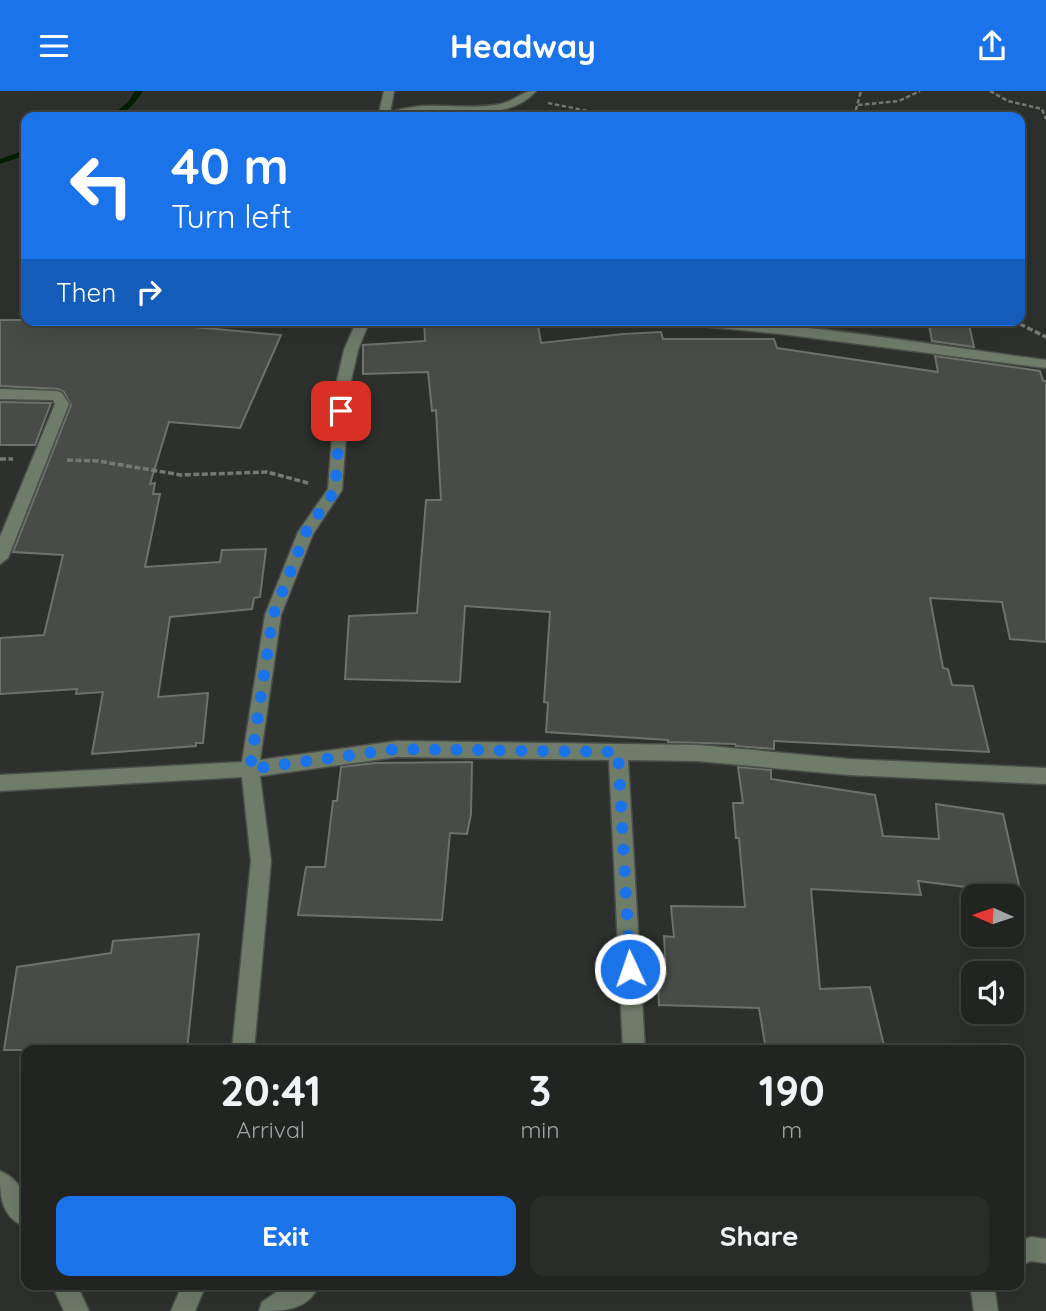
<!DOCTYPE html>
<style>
:root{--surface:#222421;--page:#2a2c2a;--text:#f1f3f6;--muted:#a2a4a5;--line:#3f413f;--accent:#1a73e8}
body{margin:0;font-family:Quicksand,sans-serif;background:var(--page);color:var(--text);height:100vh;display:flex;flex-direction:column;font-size:26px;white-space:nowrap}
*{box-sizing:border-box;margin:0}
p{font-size:23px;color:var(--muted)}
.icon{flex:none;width:38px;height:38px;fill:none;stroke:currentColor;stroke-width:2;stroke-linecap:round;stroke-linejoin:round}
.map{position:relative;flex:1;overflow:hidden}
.details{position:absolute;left:21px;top:954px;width:1003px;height:245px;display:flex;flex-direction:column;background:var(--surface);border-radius:14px;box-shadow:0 7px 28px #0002,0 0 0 2px var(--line)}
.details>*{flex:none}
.guide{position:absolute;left:21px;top:21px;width:1004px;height:214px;border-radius:14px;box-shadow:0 7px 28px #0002,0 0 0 2px var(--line);background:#1a73e8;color:#fff;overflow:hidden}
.needle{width:46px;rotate:273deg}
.tools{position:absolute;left:961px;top:793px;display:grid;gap:14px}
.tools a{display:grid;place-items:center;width:63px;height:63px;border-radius:14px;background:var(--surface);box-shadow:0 7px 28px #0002,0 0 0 2px var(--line);font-size:35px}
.pin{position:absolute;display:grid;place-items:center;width:60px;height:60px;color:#fff;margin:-30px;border-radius:14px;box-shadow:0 4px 10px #0006}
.me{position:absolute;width:77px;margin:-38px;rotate:357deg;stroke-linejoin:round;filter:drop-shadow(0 0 5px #0008)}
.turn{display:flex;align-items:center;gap:24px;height:147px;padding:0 35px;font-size:32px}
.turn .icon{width:91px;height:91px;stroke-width:2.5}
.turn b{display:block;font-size:49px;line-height:60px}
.then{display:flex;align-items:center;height:66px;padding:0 35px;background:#0003;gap:14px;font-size:26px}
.eta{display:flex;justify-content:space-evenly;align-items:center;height:119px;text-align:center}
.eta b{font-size:42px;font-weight:700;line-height:49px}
.primary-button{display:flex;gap:14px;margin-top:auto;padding:14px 35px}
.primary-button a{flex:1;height:80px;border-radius:14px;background:var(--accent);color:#fff;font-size:28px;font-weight:700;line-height:80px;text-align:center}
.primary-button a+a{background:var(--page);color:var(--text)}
header{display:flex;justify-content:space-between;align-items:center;height:91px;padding:0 35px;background:var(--accent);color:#fff;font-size:32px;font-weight:700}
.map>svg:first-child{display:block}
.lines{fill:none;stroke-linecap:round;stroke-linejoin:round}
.stream{fill:#041c00;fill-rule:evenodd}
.building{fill:#484b47;stroke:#6e726c;stroke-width:2}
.minor-casing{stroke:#4b4e4a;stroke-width:3}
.path-far1{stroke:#757874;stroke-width:2.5;stroke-dasharray:4.5 2.5;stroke-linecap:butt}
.path{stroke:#757874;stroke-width:3.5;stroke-dasharray:6 2.5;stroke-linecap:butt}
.minor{fill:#6f7c6a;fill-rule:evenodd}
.route{stroke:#1a73e8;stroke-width:12;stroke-dasharray:0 21.6}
</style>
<header><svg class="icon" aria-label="menu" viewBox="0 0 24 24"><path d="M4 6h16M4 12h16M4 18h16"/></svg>Headway<svg class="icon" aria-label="share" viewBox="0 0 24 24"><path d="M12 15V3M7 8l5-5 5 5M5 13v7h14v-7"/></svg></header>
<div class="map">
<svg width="1046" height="1220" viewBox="0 0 1046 1220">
<rect width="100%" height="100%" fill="#2d302c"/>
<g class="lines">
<!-- stream -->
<g class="stream">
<path d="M135,0H143C135,12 125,26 110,26L128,11Z"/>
<polygon points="26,59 26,64 0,73 0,68"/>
</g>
</g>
<!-- building -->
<g class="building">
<polygon points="0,229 153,229 152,232 281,244 240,337 169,331 150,393 155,392 153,403 160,403 145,476 220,471 222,459 266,458 260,506 254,507 252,518 170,526 158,606 208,602 203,652 196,652 196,655 92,663 103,601 76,603 77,598 0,603 0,547 44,544 63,464 13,461 71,314 64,301 58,298 0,295"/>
<polygon points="424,229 537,229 541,252 623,243 661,241 663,248 774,248 777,257 938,281 935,265 1040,280 1043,290 1046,290 1046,551 1010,548 1002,511 930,507 943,577 948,578 952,594 973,595 989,661 774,650 774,658 736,655 735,653 668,651 668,649 546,641 548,612 544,611 550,521 465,515 460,591 345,588 349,525 417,522 426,409 441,409 436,319 432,320 428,281 363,283 363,254 425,250"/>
<polygon points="928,229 968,229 974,256 932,250"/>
<polygon points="0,311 51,312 35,354 0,354"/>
<polygon points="472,671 471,723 467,743 450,742 442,829 298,824 306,776 325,776 333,710 337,710 341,676 375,672"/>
<polygon points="738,676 771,679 771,688 875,704 883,745 939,748 936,713 1003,723 1021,803 918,790 921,804 811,798 820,898 870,896 885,959 766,959 759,917 659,914 658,883 666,883 664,845 674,846 671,815 745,816 739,747 736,747 733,712 743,712"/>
<polygon points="199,843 187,959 4,959 17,876 111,862 113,850"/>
</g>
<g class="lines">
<!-- minor casing -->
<g class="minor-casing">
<g id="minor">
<path d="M384,0H394L390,22C426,7 464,21 501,13C515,10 521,0 536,0C508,31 464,18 427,20C410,20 395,26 378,26Z"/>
<polygon points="357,229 370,229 358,259 350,294 342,399 313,443 281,524 260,669 397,650 698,654 849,668 1046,677 1046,693 849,684 698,670 628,669 645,959 623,959 609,669 397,666 260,685 271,770 254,959 232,959 251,770 242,686 0,700 0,684 242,671 265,524 298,441 328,398 336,294 344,259"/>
<path d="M673,229C797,229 923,253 1046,269V277L781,243L679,233Z"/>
<polygon points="0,298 57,300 62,302 69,313 8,467 0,473 0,446 55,313 53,309 0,308"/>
<path d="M0,1080C26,1091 26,1111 26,1136C0,1126 0,1104 0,1080Z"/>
<polygon points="1031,1146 1046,1148 1046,1172 1031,1170 1018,1175 1018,1151"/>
<polygon points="52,1194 77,1194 89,1220 64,1220"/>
<polygon points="182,1194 206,1194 195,1220 171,1220"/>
<path d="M287,1194H319C308,1220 283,1220 259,1220L262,1211Z"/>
<polygon points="970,1194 994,1194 998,1220 974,1220"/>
</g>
</g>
<!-- path-far1 -->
<g class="path-far1">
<polyline points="990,0 1008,10 1042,18 1046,28"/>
<polyline points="548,12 618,26"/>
<polyline points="858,14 899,10 920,0"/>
<polyline points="854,26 861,0"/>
</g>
<!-- path -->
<g class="path">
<polyline points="1012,229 1046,246"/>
<polyline points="0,368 13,368"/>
<polyline points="67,369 98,370 181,384 267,381 308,392"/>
</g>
<!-- minor -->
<use href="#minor" class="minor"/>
</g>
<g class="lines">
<!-- route -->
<polyline class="route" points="341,320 335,399 306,441 273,524 250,678 397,658 618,661 630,878"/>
</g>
</svg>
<div class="tools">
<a><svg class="needle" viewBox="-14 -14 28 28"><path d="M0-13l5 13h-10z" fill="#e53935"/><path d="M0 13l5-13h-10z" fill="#a2a4a5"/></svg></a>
<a><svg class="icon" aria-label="sound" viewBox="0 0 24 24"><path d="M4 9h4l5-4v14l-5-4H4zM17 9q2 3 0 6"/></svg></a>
</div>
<div class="pin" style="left:341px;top:320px;background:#d93025"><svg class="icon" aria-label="arrive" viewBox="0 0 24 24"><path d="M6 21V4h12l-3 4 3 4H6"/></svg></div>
<svg class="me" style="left:630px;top:878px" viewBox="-20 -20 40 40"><circle r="17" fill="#1a73e8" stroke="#fff" stroke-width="3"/><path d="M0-11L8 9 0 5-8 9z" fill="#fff"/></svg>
<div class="guide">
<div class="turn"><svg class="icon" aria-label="left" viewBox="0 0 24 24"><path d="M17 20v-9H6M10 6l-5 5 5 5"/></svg><div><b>40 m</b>Turn left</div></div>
<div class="then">Then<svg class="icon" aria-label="right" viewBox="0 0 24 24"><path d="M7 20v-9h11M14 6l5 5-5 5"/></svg></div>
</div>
<section class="details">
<div class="eta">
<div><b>20:41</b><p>Arrival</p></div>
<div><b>3</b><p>min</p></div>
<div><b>190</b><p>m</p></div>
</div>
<div class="primary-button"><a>Exit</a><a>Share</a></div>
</section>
</div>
